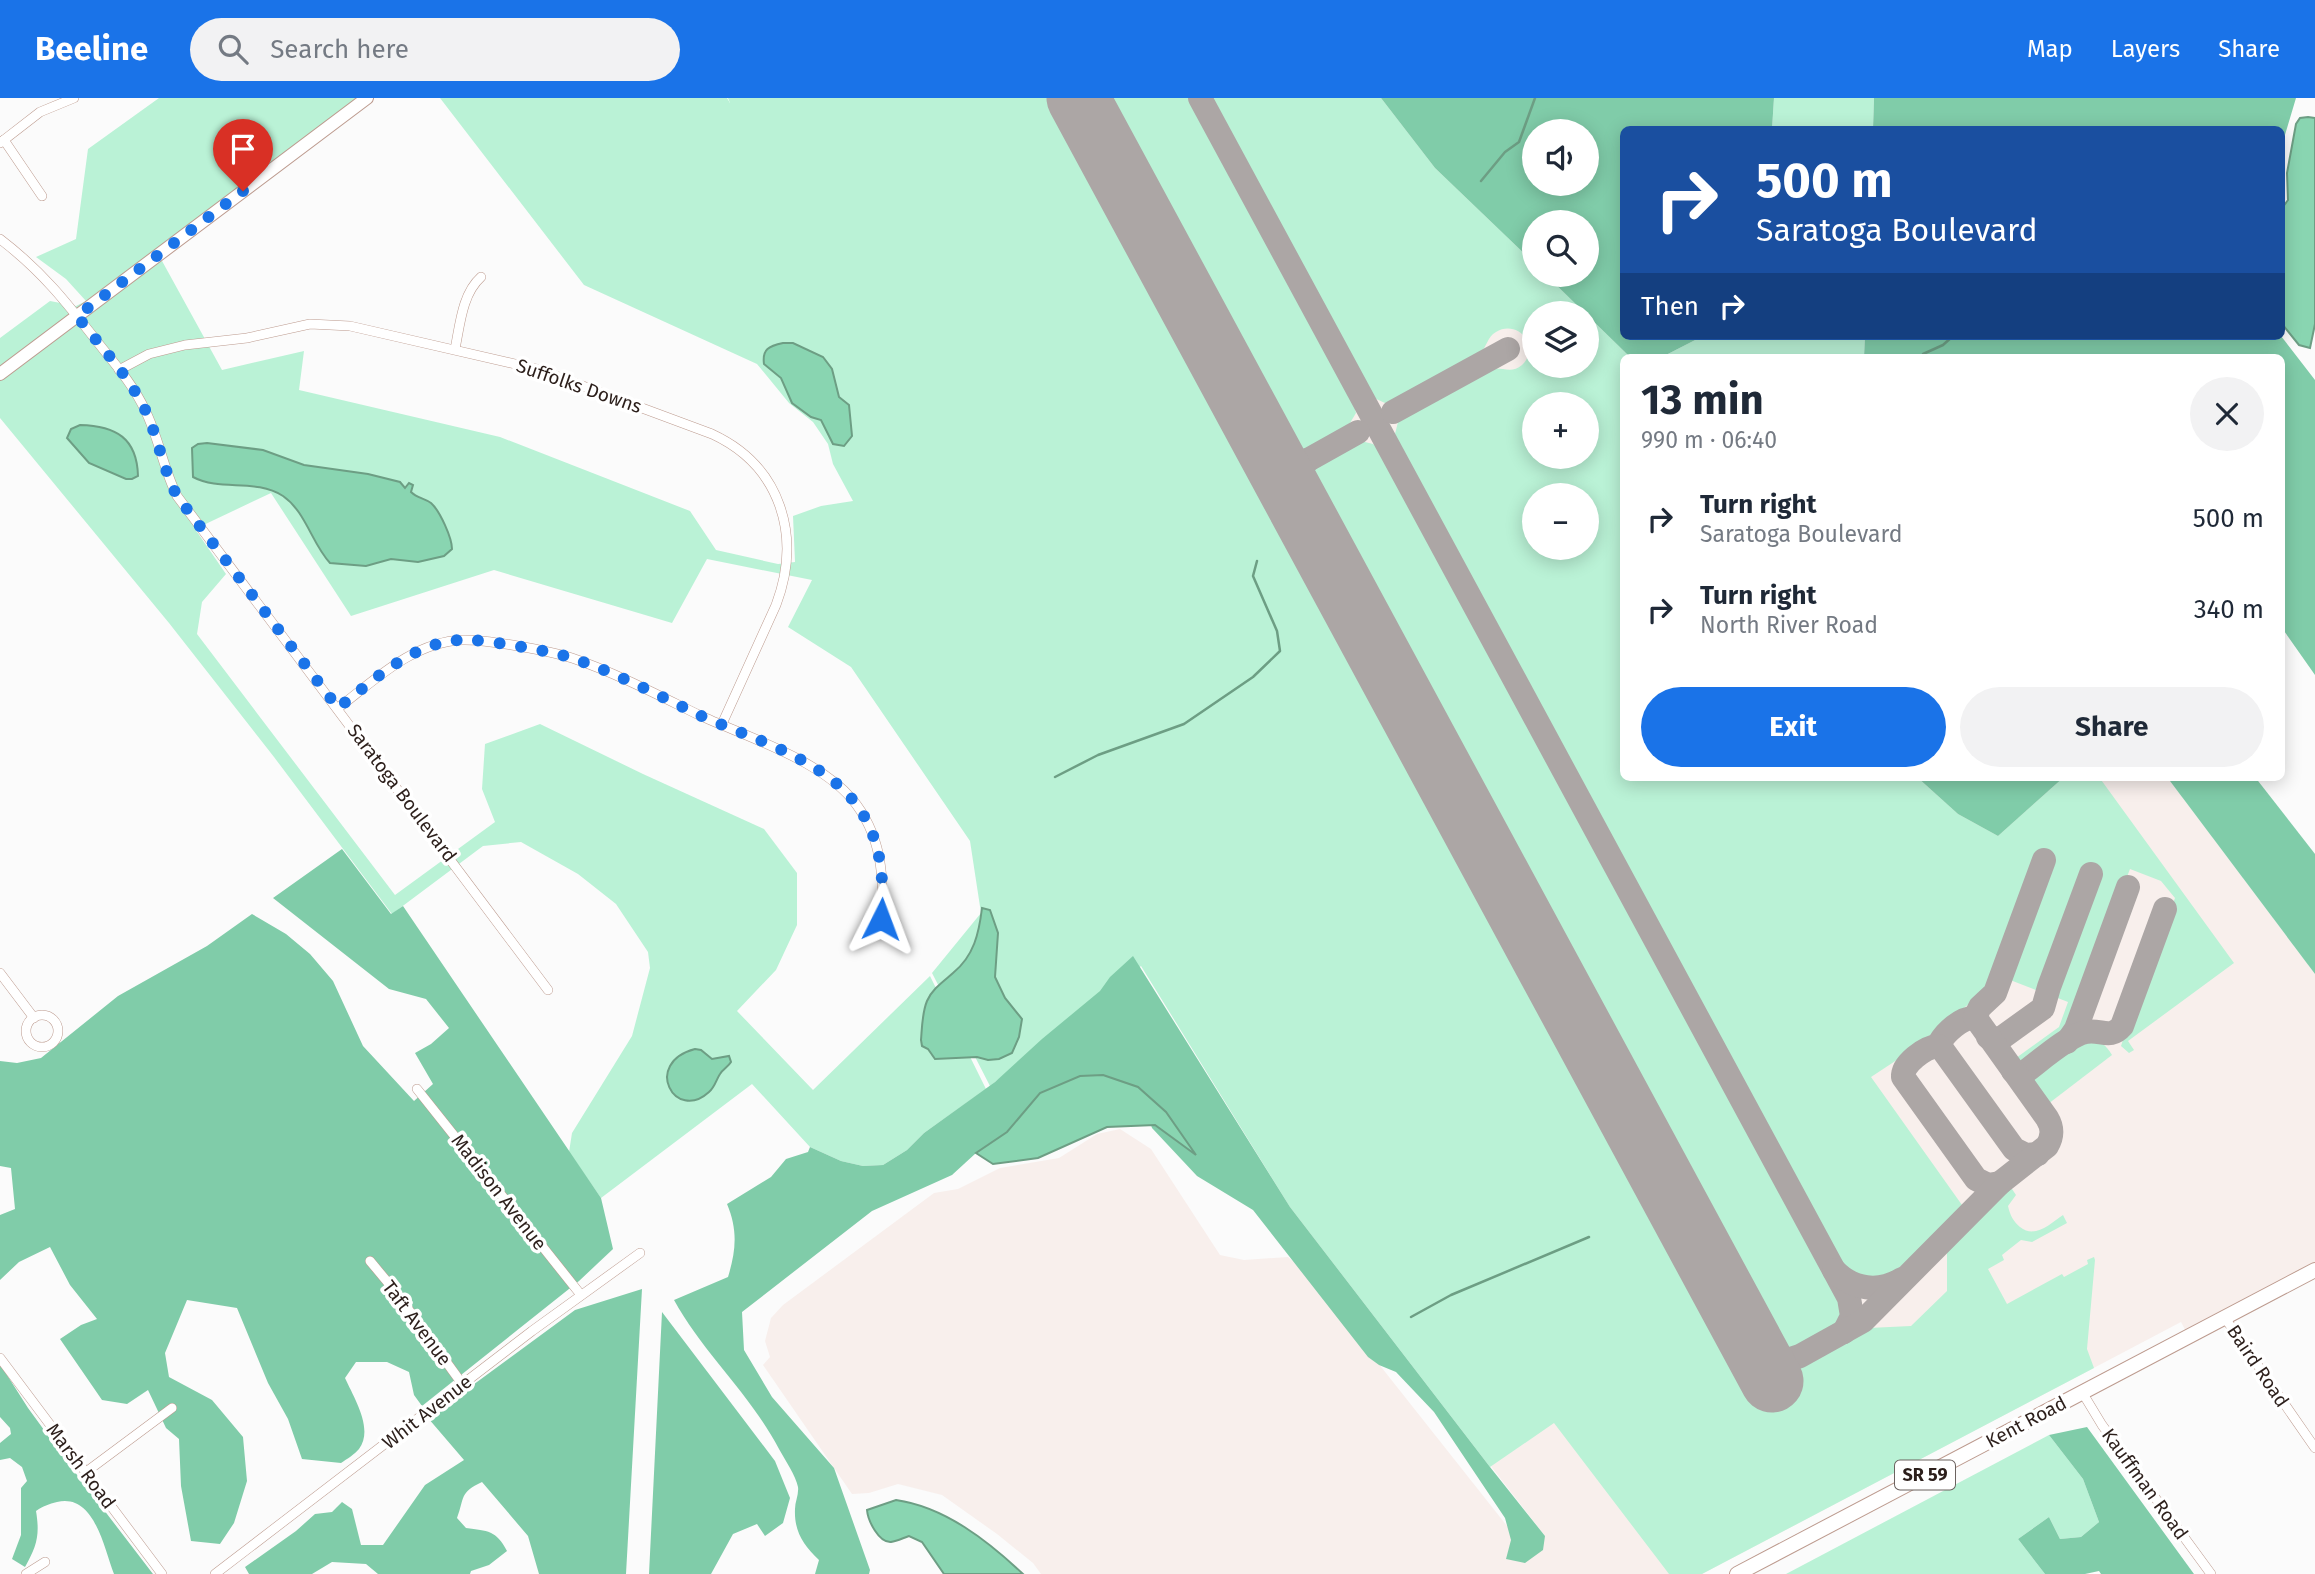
<!DOCTYPE html>
<meta charset="utf-8">
<style>
:root{--surface:#fff;--page:#f2f2f3;--text:#1f2937;--muted:#747a83;--accent:#1a73e8}
body{margin:0;font-family:"Fira Sans",sans-serif;background:var(--page);color:var(--text);height:100vh;display:flex;flex-direction:column;font-size:26px;white-space:nowrap}
*{box-sizing:border-box;margin:0}
p{font-size:23px;color:var(--muted)}
.icon{flex:none;width:38px;height:38px;fill:none;stroke:currentColor;stroke-width:2;stroke-linecap:round;stroke-linejoin:round}
.map{position:relative;flex:1;overflow:hidden}
.side{position:absolute;left:1620px;top:256px;width:665px;height:427px;display:flex;flex-direction:column;background:var(--surface);border-radius:10px;box-shadow:0 4px 18px #0003}
.side>*{flex:none}
.hud{position:absolute;left:1620px;top:28px;width:665px;height:214px;border-radius:10px;box-shadow:0 4px 18px #0003;background:#1a4fa0;color:#fff;overflow:hidden}
.fabs{position:absolute;left:1522px;top:21px;display:grid;gap:14px}
.fabs a{display:grid;place-items:center;width:77px;height:77px;border-radius:50%;background:var(--surface);box-shadow:0 4px 18px #0003;font-size:35px}
.pin{position:absolute;display:grid;place-items:center;width:60px;height:60px;color:#fff;margin:-72px -30px;border-radius:50% 50% 50% 0;rotate:-45deg;box-shadow:0 0 7px #0007}
.pin .icon{rotate:45deg}
.me{position:absolute;width:77px;margin:-38px;rotate:3deg;stroke-linejoin:round;filter:drop-shadow(0 0 5px #0008)}
.turn{display:flex;align-items:center;gap:24px;height:147px;padding:0 21px;font-size:32px}
.turn .icon{width:91px;height:91px;stroke-width:2.5}
.turn b{display:block;font-size:49px;line-height:60px}
.then{display:flex;align-items:center;height:66px;padding:0 21px;background:#0003;gap:14px;font-size:26px}
.round{display:grid;place-items:center;flex:none;width:74px;height:74px;border-radius:37px;background:var(--page)}
.summary{display:flex;align-items:center;justify-content:space-between;height:119px;padding:0 21px}
h1{font-size:42px;font-weight:700;line-height:52px}
.primary-button{display:flex;gap:14px;margin-top:auto;padding:14px 21px}
.primary-button a{flex:1;height:80px;border-radius:42px;background:var(--accent);color:#fff;font-size:28px;font-weight:700;line-height:80px;text-align:center}
.primary-button a+a{background:var(--page);color:var(--text)}
ul{padding:0;list-style:none}
li{display:flex;align-items:center;gap:21px;height:91px;padding:0 21px}
li div{flex:1}
li b{display:block;font-size:26px}
li em{font-style:normal}
header{display:flex;align-items:center;gap:42px;box-sizing:border-box;height:98px;padding:0 35px;background:var(--accent);color:#fff}
header strong{font-size:33px}
nav{display:flex;gap:38px;margin-inline-start:auto;font-size:24px}
.search{width:490px;height:63px;background:var(--page);display:flex;align-items:center;gap:18px;box-sizing:border-box;padding:0 24px;border-radius:38px;color:var(--muted);font-size:26px}
.map>svg:first-child{display:block}
.built{fill:#f8efec;fill-rule:evenodd}
.green{fill:#baf2d6;fill-rule:evenodd}
.forest{fill:#80cca9;fill-rule:evenodd}
.water{fill:#89d5b1;stroke:#6d9e84;stroke-width:2}
.lines{fill:none;stroke-linecap:round;stroke-linejoin:round}
.stream{stroke:#6d9e84;stroke-width:2.5}
.taxiway{stroke:#aca6a5;stroke-width:24}
.runway{stroke:#aca6a5;stroke-width:63}
.street-casing{stroke:#bd9b8f;stroke-width:10}
.secondary-casing{stroke:#bd9b8f;stroke-width:14}
.primary-casing{stroke:#bd9b8f;stroke-width:16}
.street{stroke:#fff;stroke-width:9}
.secondary{stroke:#fff;stroke-width:12}
.primary{stroke:#fff;stroke-width:14}
.route{stroke:#1a73e8;stroke-width:12;stroke-dasharray:0 21.6}
.labels{text-anchor:middle;dominant-baseline:central;stroke-width:7;stroke-linejoin:round;paint-order:stroke}
.shield{fill:#fff;stroke:#6b625f;stroke-width:2}
.shield-label{font-size:18px;font-weight:bold;fill:#2c1f1b}
.street-label{font-size:19px;fill:#2c1f1b;stroke:#fff}
</style>
<header>
<strong>Beeline</strong>
<div class="search"><svg class="icon" aria-label="search" viewBox="0 0 24 24"><circle cx="10" cy="10" r="6"/><path d="M15 15l6 6"/></svg>Search here</div>
<nav><a>Map</a><a>Layers</a><a>Share</a></nav>
</header>
<div class="map">
<svg width="2315" height="1476" viewBox="0 0 2315 1476">
<rect width="100%" height="100%" fill="#fbfbfb"/>
<!-- built -->
<path class="built" d="M728,0H1381L1435,70L1535,166V177H1546L1585,215H1535V268H1587V217L1630,259H1624V679H2167L2315,876V1172L2189,1239L2181,1224L1702,1476H1041L1033,1465L997,1436L942,1397L898,1386L869,1395L852,1396L763,1267L770,1259L765,1243L771,1220L783,1207L934,1095L958,1091L1000,1070L1059,1060L1097,1036L1120,1031L1151,1051L1220,1157L1244,1162L1288,1159L1306,1174L1530,1457L1545,1438L1290,1109L823,130ZM1535,306H1587V359H1535ZM1535,397H1587V450H1535Z"/>
<!-- green -->
<g class="green">
<path d="M159,0H357L156,152L222,272L304,253L299,292L500,339L690,413L716,452L778,466L795,464L793,418L821,408L853,403L833,366L828,346L813,324L789,305L757,266L584,187L440,0H727L730,5L728,0H1063L1760,1288L1869,1230L1911,1228L1947,1193V1150L2010,1088L2016,1097L2008,1108C2010,1117 2013,1123 2020,1129C2035,1141 2050,1126 2063,1117L2067,1125L2032,1144L2021,1142L2002,1157L2004,1162L1988,1171L2007,1206L2062,1176L2064,1179L2088,1166L2087,1162L2094,1159L2095,1162L2087,1251L2094,1270L1702,1476H1669L1554,1325L1490,1369L1290,1109L1141,868L990,988L932,875L981,815L970,743L851,569L788,529L812,482L707,461L672,525L494,472L351,518L271,395L195,431L226,476L202,504L197,536L395,797L495,724L482,691L485,646L540,626L643,676L764,731L797,775V827L776,872L737,913L813,992L930,878L986,991L924,1035L907,1052L883,1067L863,1068L841,1063L810,1049L752,986L601,1100L569,1054L572,1035L632,938L650,870L648,854L616,806L578,776L521,744L483,748L392,816L274,659L169,525L0,320V240L50,203L76,208L86,203L66,181L36,159L76,141L88,51Z"/>
<polygon points="1093,0 1190,0 1353,302 1356,315 1347,330 1301,354 1288,351 1278,342"/>
<path d="M1209,0H1381L1435,70L1535,166V177H1546L1585,215H1535V268H1587V217L1630,259H1624V679H1917L1958,716L1998,738L2064,679H2099L2234,865L2128,943L2134,952L2129,955L2121,948L2124,939L2175,800L2161,783L2130,771L2069,930L2060,940L2020,966L2016,960L2059,929L2068,904L2050,897L2094,777L2087,774L2041,894L2005,880L2049,760L2040,757L1991,888L1912,952L1871,979L1962,1107C1956,1119 1943,1129 1933,1139C1906,1166 1867,1208 1836,1157L1398,350L1395,336L1398,324C1409,314 1480,273 1491,271C1503,269 1512,276 1522,267C1529,261 1531,251 1527,243C1522,231 1507,227 1496,234C1487,239 1487,249 1480,255C1471,265 1398,303 1385,305L1372,299ZM1535,306H1587V359H1535ZM1535,397H1587V450H1535Z"/>
<polygon points="1774,0 1874,0 1873,31 1772,31"/>
<polygon points="1703,238 1865,238 1864,259 1662,259"/>
<path d="M1361,343L1373,346L1380,352L1840,1201C1843,1208 1845,1214 1841,1222C1837,1231 1794,1253 1784,1253C1776,1253 1770,1248 1766,1242L1305,391L1304,383L1311,370Z"/>
<path d="M2088,941C2100,942 2106,947 2112,957L2048,1006L2032,983L2034,978Z"/>
<polygon points="2049,1337 2083,1381 2099,1424 2081,1439 2060,1441 2049,1419 2018,1441 2045,1476 1786,1476"/>
</g>
<!-- forest -->
<g class="forest">
<path d="M1381,0H1774L1772,31L1624,32V238H1703L1662,259H1630L1546,177H1587V124H1535V166L1435,70ZM1535,33H1587V86H1535Z"/>
<polygon points="1874,0 2296,0 2282,47 2282,32 1873,31"/>
<polygon points="1865,238 2281,238 2315,282 2315,577 2282,530 2282,259 1864,259"/>
<polygon points="1917,679 2064,679 1998,738 1958,716"/>
<polygon points="2167,679 2255,679 2315,756 2315,876"/>
<path d="M342,751L391,816L403,808L601,1100L613,1151L579,1183L422,1308L414,1297L409,1274L387,1264H356L345,1280C354,1300 374,1331 359,1351C355,1356 347,1361 341,1365L302,1361L288,1321L268,1285L237,1210L187,1202L165,1255L169,1279L212,1302L243,1339L247,1383L234,1425L220,1446L191,1443L181,1388L179,1341L166,1330L148,1292L127,1306L102,1302L60,1241L81,1227L97,1221L70,1187L50,1149L19,1164L0,1182V1117L15,1111L11,1070L0,1068V963L17,965L41,960L118,898L207,848L252,816L286,836L310,856L333,883L363,948L414,1003L433,986L415,955L431,946L449,930L426,901L389,891L273,800Z"/>
<path d="M1133,858L1290,1109L1490,1369L1545,1438L1543,1452L1525,1465L1506,1461L1511,1442L1505,1420L1434,1314L1396,1274L1379,1267L1368,1259L1253,1112L1197,1078L1152,1030L1138,989L1040,995L1007,1034L976,1055L952,1077L872,1113L742,1214L744,1252L772,1299L834,1370L870,1472L869,1476H815L819,1462C803,1447 794,1433 795,1411C795,1404 799,1396 798,1389C796,1378 785,1362 779,1351C751,1297 703,1255 674,1202L728,1179C736,1153 738,1132 727,1106L771,1079L786,1061L808,1054L810,1049L841,1063L863,1068L883,1067L907,1052L924,1035L995,984L1042,941L1100,893L1110,879Z"/>
<path d="M642,1191L626,1476H539L528,1438L482,1384C459,1395 465,1399 457,1420L466,1430C488,1433 496,1432 507,1453L489,1467L471,1473L470,1476H378L366,1466L332,1464L312,1476H249L245,1469L296,1433L315,1416L332,1414L342,1404L352,1411L361,1447H383L425,1387L464,1362L428,1320L575,1212Z"/>
<polygon points="662,1214 775,1363 790,1400 783,1425 765,1438 757,1426 733,1436 711,1476 649,1476"/>
<path d="M0,1266L28,1310L71,1369L153,1476H114C104,1451 95,1395 57,1404C49,1406 43,1408 36,1413C40,1437 37,1448 25,1469L12,1461L21,1437V1390L27,1383L22,1369L10,1360L0,1362V1345L11,1336L10,1330L0,1319Z"/>
<polygon points="2087,1329 2194,1476 2101,1476 2099,1473 2085,1476 2045,1476 2018,1441 2049,1419 2060,1441 2081,1439 2099,1424 2083,1381 2049,1337"/>
</g>
<!-- water -->
<g class="water">
<polygon points="2308,19 2315,20 2315,226 2310,250 2299,247 2282,226 2282,110 2288,102 2287,75 2296,26 2300,20"/>
<path d="M783,245H793L823,259L832,271L839,299L849,307L852,338L844,348L833,346L821,322L811,319L792,305L781,280L764,266C762,251 769,248 783,245Z"/>
<path d="M80,327C116,328 137,340 138,378L132,381H126L89,365L67,340L71,331Z"/>
<path d="M207,345L263,352L304,367L368,376L400,384L405,390L409,385L413,387L411,394C417,400 424,400 431,405C440,413 452,440 452,451L444,458L418,464L391,461L366,468L330,465C312,446 306,414 283,398C255,380 221,394 193,379L192,350L198,346Z"/>
<path d="M982,810L990,812L998,835L995,879L1005,900L1022,921L1019,939L1012,955L999,961L988,962L977,959L935,961L928,951L922,948L921,942C922,930 922,915 927,903C932,891 944,883 953,875C974,858 979,835 982,810Z"/>
<path d="M695,951L701,952L712,961L729,958L731,964C728,969 723,971 720,976C716,982 715,989 709,994C675,1025 642,965 695,951Z"/>
<polygon points="1103,977 1138,989 1166,1014 1196,1057 1155,1027 1107,1029 1038,1060 993,1066 976,1055 1007,1034 1040,995 1080,978"/>
<path d="M896,1402C945,1409 988,1443 1023,1476H944L922,1444L909,1438C903,1440 897,1443 891,1444C879,1445 868,1423 867,1412Z"/>
</g>
<g class="lines">
<!-- stream -->
<g class="stream">
<polyline points="1481,83 1505,54 1519,44 1535,0"/>
<polyline points="1925,259 1923,256 1943,247 1953,238"/>
<polyline points="1055,679 1098,657 1184,626 1253,579 1280,553 1277,533 1253,478 1257,463"/>
<polyline points="1411,1219 1451,1197 1589,1139"/>
</g>
<!-- taxiway -->
<g class="taxiway">
<polyline points="1200,0 1849,1200 1852,1218 1844,1234"/>
<polyline points="1393,314 1508,251"/>
<path d="M1262,339C1273,357 1286,367 1308,362"/>
<path d="M1297,404C1292,387 1295,375 1308,362L1358,334"/>
<path d="M1977,923L1973,920C1961,920 1946,934 1940,944L1942,951L2014,1051L2026,1057L2038,1056"/>
<polyline points="1988,939 2000,941 2043,910 2049,889 2091,776"/>
<polyline points="2067,944 2076,931 2128,789"/>
<path d="M1942,951L1938,948C1925,949 1902,966 1903,979L1976,1081L1988,1087L2000,1085"/>
<path d="M2013,973L2021,976L2025,974C2040,963 2069,937 2086,934C2101,931 2110,942 2122,928L2165,811"/>
<path d="M1834,1172C1853,1192 1879,1195 1902,1181"/>
<path d="M1748,1238L1771,1259L1788,1262L1800,1258L1863,1223L2000,1085L2047,1048C2053,1038 2053,1030 2047,1020L1975,919L1980,909L1995,895L2044,762"/>
</g>
<!-- runway -->
<polyline class="runway" points="1078,0 1772,1283"/>
<!-- street casing -->
<g class="street-casing">
<g id="street">
<polyline points="4,42 42,98"/>
<polyline points="0,45 40,14 74,0"/>
<path d="M0,141C42,173 67,205 99,246C116,267 134,288 145,312C159,340 163,370 177,398L548,892"/>
<path d="M455,251C460,227 462,196 481,179"/>
<path d="M119,272L149,256L185,247L247,240L310,226L350,228L537,271L712,336C781,368 802,438 776,507L722,626"/>
<path d="M338,610C375,582 413,544 462,542C486,541 550,553 572,560C616,575 658,597 699,617C747,639 818,661 852,701C881,736 885,778 881,822"/>
<polyline points="0,875 34,920"/>
<circle cx="42" cy="933" r="16"/>
<polyline points="417,991 581,1197"/>
<polyline points="370,1163 395,1193 463,1287"/>
<polyline points="2225,1220 2315,1350"/>
<polyline points="0,1260 162,1476"/>
<polyline points="2082,1294 2102,1327 2211,1476"/>
<polyline points="86,1374 172,1310"/>
<polyline points="26,1476 45,1464"/>
<polyline points="215,1476 532,1233 640,1155"/>
</g>
</g>
<!-- secondary casing -->
<g class="secondary-casing">
<polyline id="secondary" points="0,276 367,0"/>
</g>
<!-- primary casing -->
<g class="primary-casing">
<polyline id="primary" points="1737,1476 2315,1172"/>
</g>
<!-- street -->
<use href="#street" class="street"/>
<!-- secondary -->
<use href="#secondary" class="secondary"/>
<!-- primary -->
<use href="#primary" class="primary"/>
</g>
<g class="lines">
<!-- route -->
<path class="route" d="M243,93L77,218C101,249 131,280 147,316C159,343 163,371 177,398L338,610C374,582 413,544 462,542C485,541 550,553 572,560C616,575 658,597 699,617C748,639 817,659 852,701C881,736 885,778 881,821"/>
</g>
<g class="labels">
<!-- shield labels -->
<rect class="shield" x="1895" y="1362.5" width="60" height="29" rx="5"/>
<g class="shield-label">
<text x="1925" y="1377">SR 59</text>
</g>
<!-- street labels -->
<g class="street-label">
<text transform="translate(579 288) rotate(19)">Suffolks Downs</text>
<text transform="translate(402 695) rotate(53)">Saratoga Boulevard</text>
<text transform="translate(499 1094) rotate(52)">Madison Avenue</text>
<text transform="translate(417 1225) rotate(53)">Taft Avenue</text>
<text transform="translate(2258 1268) rotate(56)">Baird Road</text>
<text transform="translate(427 1314) rotate(-38)">Whit Avenue</text>
<text transform="translate(2026 1324) rotate(-28)">Kent Road</text>
<text transform="translate(81 1368) rotate(53)">Marsh Road</text>
<text transform="translate(2145 1386) rotate(54)">Kauffman Road</text>
</g>
</g>
</svg>
<div class="fabs">
<a><svg class="icon" aria-label="sound" viewBox="0 0 24 24"><path d="M4 9h4l5-4v14l-5-4H4zM17 9q2 3 0 6"/></svg></a>
<a><svg class="icon" aria-label="search" viewBox="0 0 24 24"><circle cx="10" cy="10" r="6"/><path d="M15 15l6 6"/></svg></a>
<a><svg class="icon" aria-label="layers" viewBox="0 0 24 24"><path d="M12 4l9 5-9 5-9-5zM3 14l9 5 9-5"/></svg></a>
<a>+</a>
<a>−</a>
</div>
<div class="pin" style="left:243px;top:93px;background:#d93025"><svg class="icon" aria-label="arrive" viewBox="0 0 24 24"><path d="M6 21V4h12l-3 4 3 4H6"/></svg></div>
<svg class="me" style="left:881px;top:821px" viewBox="-20 -20 40 40"><path d="M0-17L14 15 0 8-14 15z" fill="#1a73e8" stroke="#fff" stroke-width="4"/></svg>
<div class="hud">
<div class="turn"><svg class="icon" aria-label="right" viewBox="0 0 24 24"><path d="M7 20v-9h11M14 6l5 5-5 5"/></svg><div><b>500 m</b>Saratoga Boulevard</div></div>
<div class="then">Then<svg class="icon" aria-label="right" viewBox="0 0 24 24"><path d="M7 20v-9h11M14 6l5 5-5 5"/></svg></div>
</div>
<section class="side">
<div class="summary"><div><h1>13 min</h1><p>990 m · 06:40</p></div><a class="round"><svg class="icon" aria-label="close" viewBox="0 0 24 24"><path d="M6 6l12 12M18 6L6 18"/></svg></a></div>
<ul>
<li><svg class="icon" aria-label="right" viewBox="0 0 24 24"><path d="M7 20v-9h11M14 6l5 5-5 5"/></svg><div><b>Turn right</b><p>Saratoga Boulevard</p></div><em>500 m</em></li>
<li><svg class="icon" aria-label="right" viewBox="0 0 24 24"><path d="M7 20v-9h11M14 6l5 5-5 5"/></svg><div><b>Turn right</b><p>North River Road</p></div><em>340 m</em></li>
</ul>
<div class="primary-button"><a>Exit</a><a>Share</a></div>
</section>
</div>
